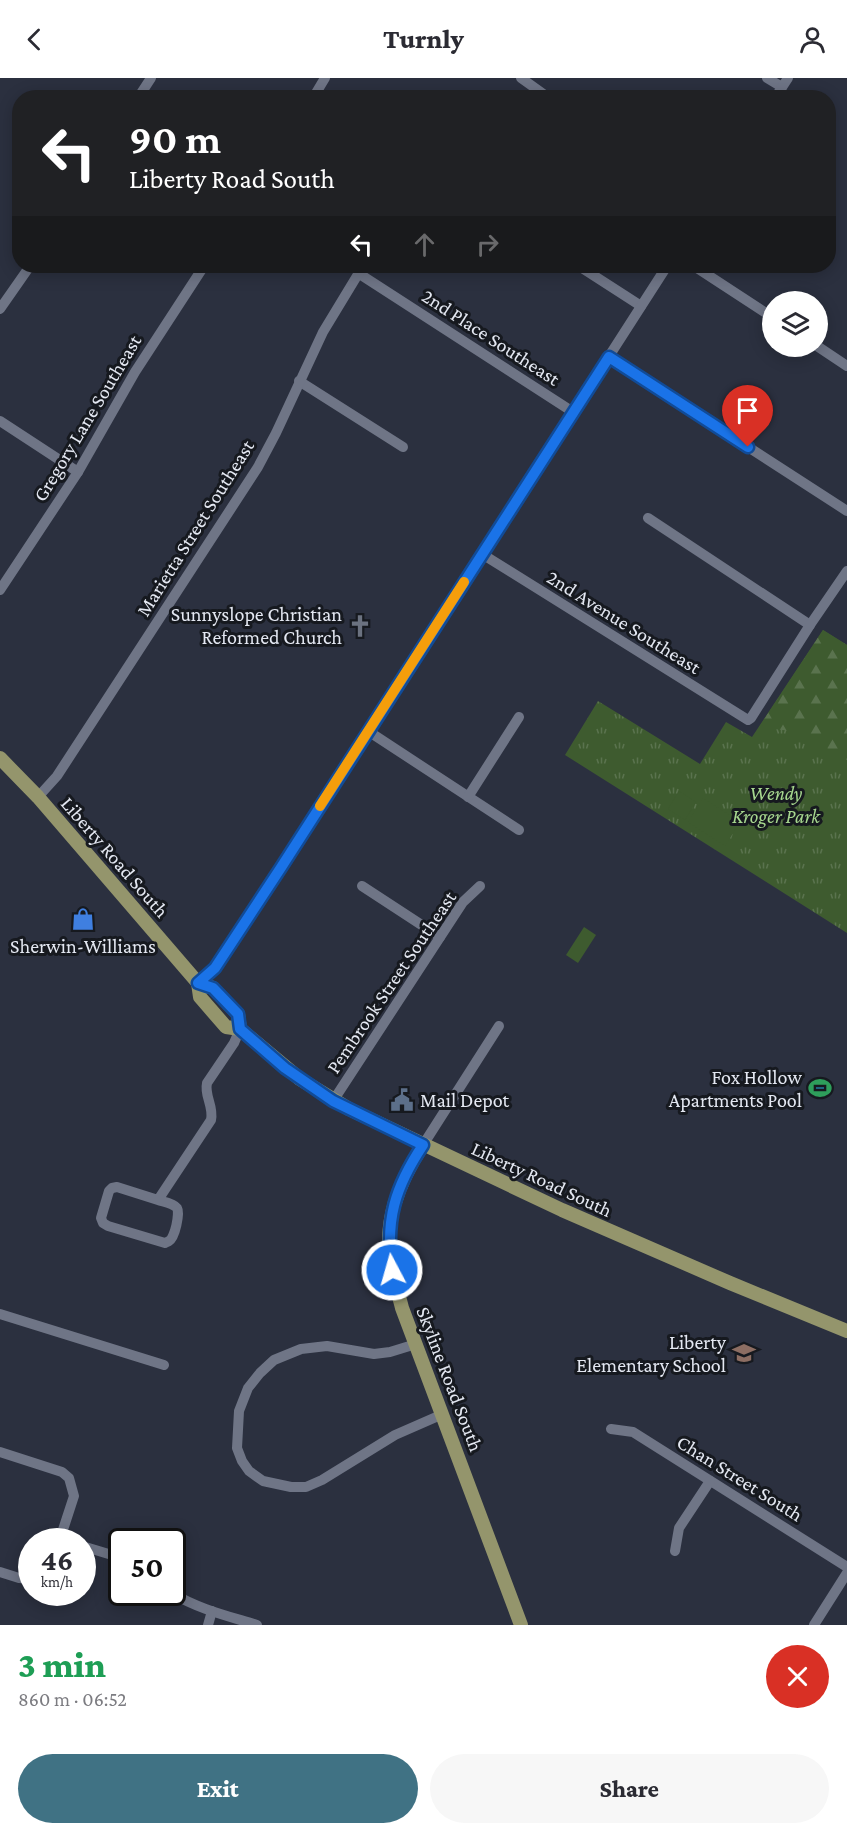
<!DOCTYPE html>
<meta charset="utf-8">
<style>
:root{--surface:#fff;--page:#f7f7f7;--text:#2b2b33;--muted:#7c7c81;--accent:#407284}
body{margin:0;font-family:"Crimson Pro",serif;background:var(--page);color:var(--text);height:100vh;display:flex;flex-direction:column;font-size:22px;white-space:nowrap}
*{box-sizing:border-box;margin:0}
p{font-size:20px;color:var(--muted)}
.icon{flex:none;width:33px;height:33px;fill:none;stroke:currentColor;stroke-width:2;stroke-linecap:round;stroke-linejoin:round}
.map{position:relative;height:1547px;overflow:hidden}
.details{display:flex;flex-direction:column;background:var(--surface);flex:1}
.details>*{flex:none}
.top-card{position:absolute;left:12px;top:12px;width:824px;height:183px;border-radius:24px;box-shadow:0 3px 15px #0003;background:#202124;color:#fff;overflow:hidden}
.controls{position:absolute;left:762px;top:213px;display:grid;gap:12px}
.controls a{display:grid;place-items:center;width:66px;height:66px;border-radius:50%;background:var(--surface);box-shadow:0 3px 15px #0003;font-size:30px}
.speed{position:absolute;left:18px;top:1450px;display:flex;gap:12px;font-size:30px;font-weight:700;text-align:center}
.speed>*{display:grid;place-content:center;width:78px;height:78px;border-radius:50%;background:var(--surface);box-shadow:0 3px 15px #0003;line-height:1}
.speed small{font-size:15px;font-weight:400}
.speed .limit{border:3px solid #111;border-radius:9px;background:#fff;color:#111}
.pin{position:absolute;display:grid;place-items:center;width:51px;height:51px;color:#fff;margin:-62px -26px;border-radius:50% 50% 50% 0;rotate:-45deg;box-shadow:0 0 6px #0007}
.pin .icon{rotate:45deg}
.me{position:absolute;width:66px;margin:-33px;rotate:354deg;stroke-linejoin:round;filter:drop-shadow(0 0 4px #0008)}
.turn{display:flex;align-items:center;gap:21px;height:126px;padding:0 18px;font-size:27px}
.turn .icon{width:78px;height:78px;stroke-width:2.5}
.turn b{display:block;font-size:42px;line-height:51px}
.lanes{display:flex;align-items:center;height:57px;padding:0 18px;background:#0003;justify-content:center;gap:30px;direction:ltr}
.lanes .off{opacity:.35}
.round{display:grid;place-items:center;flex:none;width:63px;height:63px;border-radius:32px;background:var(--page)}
.summary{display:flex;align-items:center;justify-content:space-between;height:102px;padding:0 18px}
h1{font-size:36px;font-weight:800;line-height:45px;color:#1e9e55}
.primary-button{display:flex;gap:12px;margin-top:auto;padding:12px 18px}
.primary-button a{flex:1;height:69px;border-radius:36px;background:var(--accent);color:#fff;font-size:24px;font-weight:800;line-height:69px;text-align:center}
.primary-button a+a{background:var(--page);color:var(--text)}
header{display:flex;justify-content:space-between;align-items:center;height:78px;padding:0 18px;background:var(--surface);font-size:27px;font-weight:800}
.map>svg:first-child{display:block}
.grass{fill:url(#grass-tufts)}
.forest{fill:url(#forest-firs)}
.garden{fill:#3e5b2f}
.water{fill:#1e627f;stroke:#598aa2;stroke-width:1.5}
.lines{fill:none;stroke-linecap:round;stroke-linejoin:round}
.minor{stroke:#6f7586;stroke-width:10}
.major{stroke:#94956c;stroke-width:14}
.route-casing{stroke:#114b97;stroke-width:15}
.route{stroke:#1a73e8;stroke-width:10}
.slow{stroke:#f59e0b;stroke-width:10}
.labels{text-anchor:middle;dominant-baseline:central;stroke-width:6;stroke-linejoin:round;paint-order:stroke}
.street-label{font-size:20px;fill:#e4e8f2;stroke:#16191f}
.poi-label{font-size:20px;fill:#e4e8f2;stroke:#16191f;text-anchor:end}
.park-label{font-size:20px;font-style:italic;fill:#a7d88f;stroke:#16191f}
</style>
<header><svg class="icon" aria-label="back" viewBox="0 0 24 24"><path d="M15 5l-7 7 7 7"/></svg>Turnly<svg class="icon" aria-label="person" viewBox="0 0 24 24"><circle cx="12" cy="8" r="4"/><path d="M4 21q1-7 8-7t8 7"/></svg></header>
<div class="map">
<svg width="847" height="1547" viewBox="0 0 847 1547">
<defs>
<pattern id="grass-tufts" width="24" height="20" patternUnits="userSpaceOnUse" patternTransform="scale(1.5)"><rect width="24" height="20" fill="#3e5b2f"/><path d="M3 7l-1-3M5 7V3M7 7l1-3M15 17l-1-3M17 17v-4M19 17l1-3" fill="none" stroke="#5a734e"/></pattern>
<pattern id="forest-firs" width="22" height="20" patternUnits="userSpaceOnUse" patternTransform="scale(1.5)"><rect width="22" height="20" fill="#3e5b2f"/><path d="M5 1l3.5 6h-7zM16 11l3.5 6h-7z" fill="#5a734e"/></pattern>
</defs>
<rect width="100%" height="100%" fill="#2b303f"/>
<!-- grass -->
<polygon class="grass" points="823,552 847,567 847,855 565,677 598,623 700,686 726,644 752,659"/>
<!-- forest -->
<polygon class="forest" points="823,552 847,567 847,682 799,654 759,649"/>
<!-- garden -->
<g class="garden">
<polygon points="679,713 696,724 685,742 668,731"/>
<polygon points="703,720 740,744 725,768 688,744"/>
<polygon points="584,849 596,857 578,885 566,877"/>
</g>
<!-- water -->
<polygon class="water" points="826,1003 829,1011 814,1017 810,1009"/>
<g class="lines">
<!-- minor -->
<g class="minor">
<polyline points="521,0 549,20"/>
<polyline points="767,0 782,9"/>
<polyline points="138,20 151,0"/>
<polyline points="313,20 325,0"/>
<polyline points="775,20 788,0"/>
<polyline points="579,188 641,228"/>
<polyline points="694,188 772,239"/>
<polyline points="358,195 573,334"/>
<polyline points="0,231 30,188"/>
<polyline points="817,268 847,288"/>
<polyline points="609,279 847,433"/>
<polyline points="299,303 403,369"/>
<polyline points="0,343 78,394"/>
<polyline points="648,440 810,547"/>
<polyline points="482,476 748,642 751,640 810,547 847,493"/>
<polyline points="0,512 78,394 135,294 204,188"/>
<polyline points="368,653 519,752"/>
<polyline points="38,719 57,698 258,389 276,355 323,254 363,188"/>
<polyline points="468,719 519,639"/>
<polyline points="362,808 440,859"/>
<polyline points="198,905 215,889 277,795 667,188"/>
<polyline points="333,1023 463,824 480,808"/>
<polyline points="423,1067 499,948"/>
<path d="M158,1122C164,1124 173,1125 177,1130C180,1135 175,1160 169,1163C168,1164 166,1164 165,1165L108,1148L103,1145L101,1140L109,1113L112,1110L117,1109L158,1122L211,1042C214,1028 204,1018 207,1005L234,965L240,951"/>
<polyline points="0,1236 164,1287"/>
<polyline points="416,1266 390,1274 374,1276 327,1268 301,1271 274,1282 260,1295 248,1310 239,1333 237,1370 242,1383 249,1393 263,1403 291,1409 306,1409 322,1402 395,1357 443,1336"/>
<polyline points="611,1351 633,1354 847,1489"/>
<polyline points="0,1374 62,1394 69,1400 74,1418 59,1464"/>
<polyline points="82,1468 122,1480"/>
<polyline points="675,1473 679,1450 710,1403"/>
<polyline points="0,1494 19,1500 32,1501"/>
<path d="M172,1515C198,1531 228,1538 257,1547"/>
<polyline points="208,1547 212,1533"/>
<polyline points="814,1547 847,1495"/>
</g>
<!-- major -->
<g class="major">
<polyline points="0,680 38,719 198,905 213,910 238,936 240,951"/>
<polyline points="198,905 200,919 226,949 240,951 300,1001 349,1031 562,1132 730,1205 847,1253"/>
<path d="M423,1067C398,1105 383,1144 391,1190C394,1204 399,1217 402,1230L521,1547"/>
</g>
</g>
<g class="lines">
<!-- route casing -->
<g class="route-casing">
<path id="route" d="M392,1192C385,1142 395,1109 423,1067L333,1023L285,990L240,951L238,936L213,910L198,905L215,890L282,788L609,279L748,369"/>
</g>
<!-- route -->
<use href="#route" class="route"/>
<!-- slow -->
<polyline class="slow" points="320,728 464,504"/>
</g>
<!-- icons -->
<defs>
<g id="church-bare" transform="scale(1.8)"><path d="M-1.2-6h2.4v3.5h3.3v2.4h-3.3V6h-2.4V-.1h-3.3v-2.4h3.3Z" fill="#6b7280" stroke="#16191f" stroke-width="2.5" paint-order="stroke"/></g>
<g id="shop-bare" transform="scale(1.8)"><path d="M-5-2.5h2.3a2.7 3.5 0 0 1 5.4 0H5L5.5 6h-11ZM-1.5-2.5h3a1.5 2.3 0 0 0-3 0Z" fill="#3f7fe0" stroke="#16191f" stroke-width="2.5" paint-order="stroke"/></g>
<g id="stadium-bare" transform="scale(1.8)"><path d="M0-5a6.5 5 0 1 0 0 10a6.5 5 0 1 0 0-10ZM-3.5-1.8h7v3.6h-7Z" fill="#2e9e5b" stroke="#16191f" stroke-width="2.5" paint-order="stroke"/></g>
<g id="civic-bare" transform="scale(1.8)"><path d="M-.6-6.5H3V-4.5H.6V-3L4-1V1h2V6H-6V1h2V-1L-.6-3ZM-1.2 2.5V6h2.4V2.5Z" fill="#5c6f8a" stroke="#16191f" stroke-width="2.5" paint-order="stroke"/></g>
<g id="school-bare" transform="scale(1.8)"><path d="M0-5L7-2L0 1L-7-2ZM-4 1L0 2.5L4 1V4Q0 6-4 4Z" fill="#8d6e63" stroke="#16191f" stroke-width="2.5" paint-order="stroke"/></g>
</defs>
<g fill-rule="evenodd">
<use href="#church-bare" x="360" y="548"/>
<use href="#shop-bare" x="83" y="841"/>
<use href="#stadium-bare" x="820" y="1010"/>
<use href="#civic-bare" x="402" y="1022"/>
<use href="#school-bare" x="744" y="1275"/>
</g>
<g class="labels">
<!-- street labels -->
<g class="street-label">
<text transform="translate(491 259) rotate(33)">2nd Place Southeast</text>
<text transform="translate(87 340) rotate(-59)">Gregory Lane Southeast</text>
<text transform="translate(195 450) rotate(-58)">Marietta Street Southeast</text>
<text transform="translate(624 544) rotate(32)">2nd Avenue Southeast</text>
<text transform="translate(115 779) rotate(49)">Liberty Road South</text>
<text transform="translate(391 904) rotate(-56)">Pembrook Street Southeast</text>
<text transform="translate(542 1101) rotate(25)">Liberty Road South</text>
<text transform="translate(450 1301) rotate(69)">Skyline Road South</text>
<text transform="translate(740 1400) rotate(32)">Chan Street South</text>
</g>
<!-- poi labels -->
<g class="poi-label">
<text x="342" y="536">Sunnyslope Christian<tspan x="342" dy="23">Reformed Church</tspan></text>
<text x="83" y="868" text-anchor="middle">Sherwin-Williams</text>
<text x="802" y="999">Fox Hollow<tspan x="802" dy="23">Apartments Pool</tspan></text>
<text x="420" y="1022" text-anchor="start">Mail Depot</text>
<text x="726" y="1264">Liberty<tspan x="726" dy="23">Elementary School</tspan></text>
</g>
<!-- park labels -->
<g class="park-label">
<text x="776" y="715">Wendy<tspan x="776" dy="23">Kroger Park</tspan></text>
</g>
</g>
</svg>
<div class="controls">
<a><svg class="icon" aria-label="layers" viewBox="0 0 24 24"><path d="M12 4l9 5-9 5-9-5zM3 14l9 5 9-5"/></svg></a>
</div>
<div class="speed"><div>46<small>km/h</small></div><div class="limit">50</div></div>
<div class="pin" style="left:748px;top:369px;background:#d93025"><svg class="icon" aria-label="arrive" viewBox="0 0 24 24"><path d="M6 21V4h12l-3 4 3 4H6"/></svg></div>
<svg class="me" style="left:392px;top:1192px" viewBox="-20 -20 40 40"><circle r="17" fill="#1a73e8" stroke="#fff" stroke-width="3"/><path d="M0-11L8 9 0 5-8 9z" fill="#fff"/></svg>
<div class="top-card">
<div class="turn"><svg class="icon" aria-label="left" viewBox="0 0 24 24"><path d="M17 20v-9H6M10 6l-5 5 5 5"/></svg><div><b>90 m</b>Liberty Road South</div></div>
<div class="lanes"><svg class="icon" aria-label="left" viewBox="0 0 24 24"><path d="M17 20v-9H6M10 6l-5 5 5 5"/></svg><svg class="icon off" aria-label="ahead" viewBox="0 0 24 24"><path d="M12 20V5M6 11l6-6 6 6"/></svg><svg class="icon off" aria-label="right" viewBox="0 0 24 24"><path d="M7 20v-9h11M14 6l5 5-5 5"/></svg></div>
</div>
</div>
<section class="details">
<div class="summary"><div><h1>3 min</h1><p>860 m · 06:52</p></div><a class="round" style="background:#d93025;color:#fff"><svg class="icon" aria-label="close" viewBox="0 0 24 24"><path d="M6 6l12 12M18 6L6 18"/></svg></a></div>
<div class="primary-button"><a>Exit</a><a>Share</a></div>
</section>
